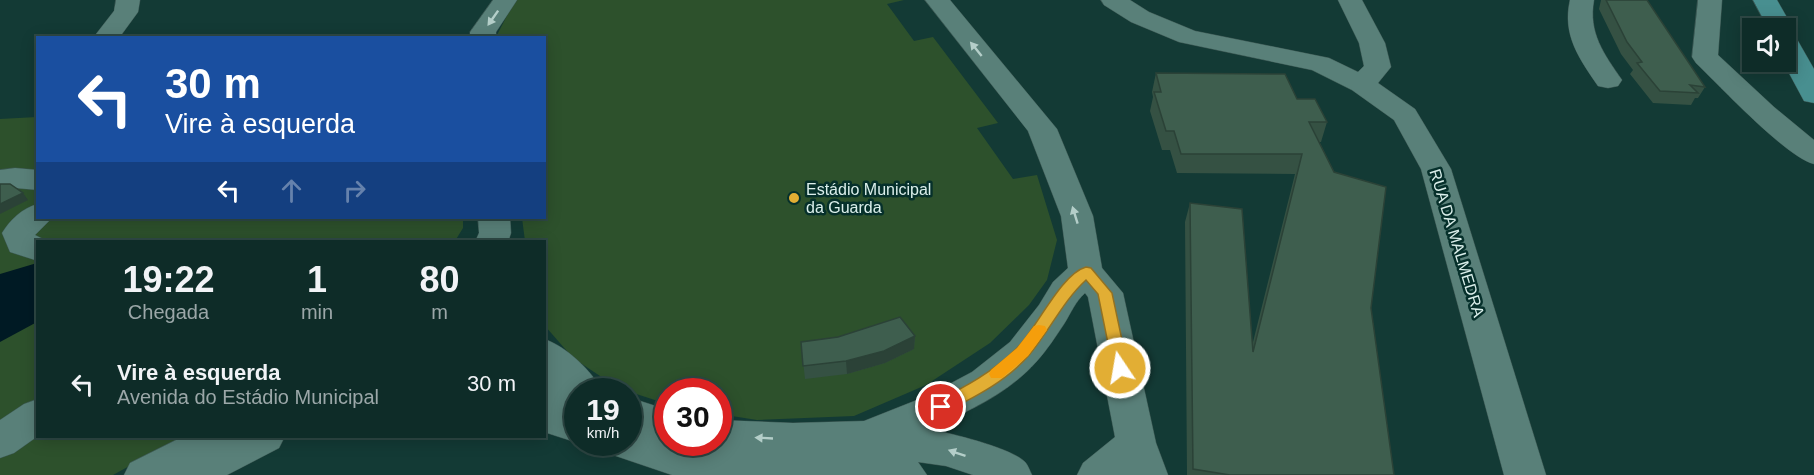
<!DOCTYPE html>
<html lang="pt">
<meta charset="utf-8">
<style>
:root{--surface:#0e2c28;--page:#1c3834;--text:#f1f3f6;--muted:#9ba7a8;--line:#2e4845}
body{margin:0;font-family:Helvetica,sans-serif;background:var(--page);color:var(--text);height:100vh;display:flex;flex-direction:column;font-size:22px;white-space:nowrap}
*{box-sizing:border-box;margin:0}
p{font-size:20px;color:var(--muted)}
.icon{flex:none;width:33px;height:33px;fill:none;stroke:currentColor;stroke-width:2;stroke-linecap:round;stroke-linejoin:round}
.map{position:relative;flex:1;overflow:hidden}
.sheet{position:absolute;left:36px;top:240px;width:510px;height:198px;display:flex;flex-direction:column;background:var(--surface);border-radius:0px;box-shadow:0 3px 15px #0003,0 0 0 2px var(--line)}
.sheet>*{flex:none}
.banner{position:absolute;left:36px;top:36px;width:510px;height:183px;border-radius:0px;box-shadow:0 3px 15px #0003,0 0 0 2px var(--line);background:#1a4fa0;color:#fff;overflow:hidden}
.buttons{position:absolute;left:1742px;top:18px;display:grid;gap:12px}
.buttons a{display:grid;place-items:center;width:54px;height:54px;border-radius:0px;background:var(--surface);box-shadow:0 3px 15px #0003,0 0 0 2px var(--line);font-size:30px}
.speed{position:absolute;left:564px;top:378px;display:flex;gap:12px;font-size:30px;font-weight:700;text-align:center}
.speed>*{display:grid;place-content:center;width:78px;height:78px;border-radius:50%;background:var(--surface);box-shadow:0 3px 15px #0003,0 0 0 2px var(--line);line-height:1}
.speed small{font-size:15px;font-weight:400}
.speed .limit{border:9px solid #d22;background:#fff;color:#111}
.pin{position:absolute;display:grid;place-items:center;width:51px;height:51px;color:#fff;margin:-26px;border:3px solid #fff;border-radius:50%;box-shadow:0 2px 6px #0007}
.me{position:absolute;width:66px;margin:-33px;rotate:348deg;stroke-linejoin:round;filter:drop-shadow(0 0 4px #0008)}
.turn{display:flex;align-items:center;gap:21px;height:126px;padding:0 30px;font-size:27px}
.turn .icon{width:78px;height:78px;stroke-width:2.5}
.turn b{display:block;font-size:42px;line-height:51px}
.lanes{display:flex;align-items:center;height:57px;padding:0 30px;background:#0003;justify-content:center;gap:30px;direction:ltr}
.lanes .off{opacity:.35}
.eta{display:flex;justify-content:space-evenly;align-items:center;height:102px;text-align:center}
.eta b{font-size:36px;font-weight:800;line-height:42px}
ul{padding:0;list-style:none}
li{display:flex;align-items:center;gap:18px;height:84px;padding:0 30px}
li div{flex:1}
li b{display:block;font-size:22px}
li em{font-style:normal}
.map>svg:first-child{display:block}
.green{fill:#2d512c}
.water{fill:#001a24}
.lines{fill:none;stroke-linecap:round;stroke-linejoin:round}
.minor-casing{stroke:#3b5652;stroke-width:1}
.major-casing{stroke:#3b5652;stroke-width:1}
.minor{fill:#598079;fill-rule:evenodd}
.major{fill:#488f90;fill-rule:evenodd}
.wall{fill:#355143}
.shaded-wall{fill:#2b4237}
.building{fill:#3e5e4e;stroke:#2b4237;stroke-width:1.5}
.oneway{fill:#b4cec9}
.route{fill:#e2ae34;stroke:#937122;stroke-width:1.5}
.slow{fill:#f59e0b}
.poi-dot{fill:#e2ae34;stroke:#06302b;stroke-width:2}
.labels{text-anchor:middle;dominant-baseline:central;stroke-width:5;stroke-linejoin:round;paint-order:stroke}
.poi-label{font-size:16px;fill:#dbefeb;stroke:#06302b;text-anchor:start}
.street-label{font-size:16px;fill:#dbefeb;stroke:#06302b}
</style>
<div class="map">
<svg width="1814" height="475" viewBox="0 0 1814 475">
<rect width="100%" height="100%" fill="#133a35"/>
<!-- green -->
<g class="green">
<polygon points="515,0 904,0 887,4 914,41 933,37 998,123 977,128 1013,179 1037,175 1057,240 1047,280 1029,305 990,343 926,385 854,416 757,420 719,414 718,392 668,392 667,404 618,388 573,358 545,326 544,242 525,241 522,218 544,218 544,38 496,37"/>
<polygon points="37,117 38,218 463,218 463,228 455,241 38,242 38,436 182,437 113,475 0,475 0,119"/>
</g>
<!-- water -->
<polygon class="water" points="37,263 37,322 0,342 0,274"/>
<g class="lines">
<!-- minor casing -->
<g class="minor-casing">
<g id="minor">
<polygon points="116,0 140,0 138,12 119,38 93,38 114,11"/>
<polygon points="493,0 517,0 496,32 496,38 470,38 470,32"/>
<path d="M925,0H950L1057,129L1093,216L1102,268L1123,293L1156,443L1168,475H1077L1083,463L1115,437L1088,297L1085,293C1075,302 1071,313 1064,324C1056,336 1047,350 1037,361C1008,394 966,413 927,429C947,432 1012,448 1025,462C1028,465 1030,471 1032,475H973L946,466L918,462L927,475H672L610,454L604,442H628V397L668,410V442L703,445L701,442H718V420L793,423L864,421L927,396L972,372L1010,342L1039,305L1053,282L1068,268L1061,216L1028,131Z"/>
<polygon points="1101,0 1130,0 1149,12 1195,31 1329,58 1358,72 1364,66 1359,43 1338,0 1362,0 1385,43 1391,67 1378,83 1415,109 1451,169 1546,475 1504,475 1421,169 1394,120 1352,90 1312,70 1179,42 1131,22 1104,5"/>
<path d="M1570,0H1594C1588,33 1604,54 1622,80L1618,86L1608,88L1598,86C1579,58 1562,35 1570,0Z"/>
<path d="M1698,0H1722L1718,55L1774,107L1814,140V164C1786,157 1720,86 1696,63L1692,57Z"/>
<polygon points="15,168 38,170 38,190 15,188 0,190 0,170"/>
<path d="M38,204V218H52L35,235L49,242H38V261L10,252L2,233C10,220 22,208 38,204Z"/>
<polygon points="478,218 510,218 511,233 508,242 475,242 479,233"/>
<path d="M544,339C566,346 592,371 603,392H578V442H580L578,443L544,432Z"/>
<polygon points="38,399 38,436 14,453 0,458 0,420 24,404"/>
<polygon points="184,436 285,436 279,448 227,475 124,475 130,463"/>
</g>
</g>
<!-- major casing -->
<g class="major-casing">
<polygon id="major" points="1753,0 1777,0 1793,28 1790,32 1794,34 1814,69 1814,103 1804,101 1783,62 1785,28 1768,28"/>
</g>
<!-- minor -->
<use href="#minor" class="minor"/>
<!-- major -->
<use href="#major" class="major"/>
</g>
<!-- wall -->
<g class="wall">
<polygon points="1601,0 1647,0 1705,87 1698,98 1695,98 1691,105 1653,103 1630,74 1633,70 1621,54 1599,9"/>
<polygon points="1156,73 1297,99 1327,122 1321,142 1319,142 1371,308 1394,475 1187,475 1185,222 1190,203 1252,346 1295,174 1177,173 1170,150 1162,150 1150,111 1153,97 1152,92"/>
<polygon points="915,336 914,349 885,363 847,374 805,379 801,342"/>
</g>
<!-- shaded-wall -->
<g class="shaded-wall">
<polygon points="23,193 28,200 0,214 0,204"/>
<polygon points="915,336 914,349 885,363 847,374 846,361"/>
</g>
<!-- building -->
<g class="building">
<polygon points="1606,0 1647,0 1705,87 1690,85 1698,93 1660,91 1637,63 1642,62 1627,42"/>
<polygon points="1156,73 1285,74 1297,99 1315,99 1327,122 1309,122 1334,172 1386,187 1371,308 1394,475 1230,475 1193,469 1190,203 1242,209 1253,352 1302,154 1181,154 1174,131 1166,131 1154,92 1161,92"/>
<polygon points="0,184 10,184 23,193 0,204"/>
<polygon points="900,317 915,336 884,351 846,361 803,366 801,342 838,337"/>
</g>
<!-- one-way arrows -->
<defs><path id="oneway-solid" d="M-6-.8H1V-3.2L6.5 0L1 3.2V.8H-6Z" transform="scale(1.5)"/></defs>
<g class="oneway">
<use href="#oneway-solid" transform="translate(493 18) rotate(125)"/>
<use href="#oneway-solid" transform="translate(976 49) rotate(-129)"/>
<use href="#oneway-solid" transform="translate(1075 215) rotate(-107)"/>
<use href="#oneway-solid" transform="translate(764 438) rotate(-177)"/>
<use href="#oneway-solid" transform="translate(957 453) rotate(-161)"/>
</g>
<!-- route -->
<path class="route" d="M1086,267L1091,268L1112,293L1128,368L1126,372H1115L1113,368L1098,294L1086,280C1063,301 1050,330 1030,354C1008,380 977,396 947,411L941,413L935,411L933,407L935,402C965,387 993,372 1017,348C1037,328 1061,274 1086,267Z"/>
<!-- slow -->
<polygon class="slow" points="1039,325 1045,326 1047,330 1028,356 1002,378 991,378 989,374 991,370 1017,348 1034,326"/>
<!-- markers -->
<circle class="poi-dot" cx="794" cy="198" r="6"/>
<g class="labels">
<!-- poi labels -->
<g class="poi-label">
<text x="806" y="189">Estádio Municipal<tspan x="806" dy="18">da Guarda</tspan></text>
</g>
<!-- street labels -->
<g class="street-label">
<text transform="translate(1457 243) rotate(73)">RUA DA MALMEDRA</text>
</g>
</g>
</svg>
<div class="buttons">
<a><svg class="icon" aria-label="sound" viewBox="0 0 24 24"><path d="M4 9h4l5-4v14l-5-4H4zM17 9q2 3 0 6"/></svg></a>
</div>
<div class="speed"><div>19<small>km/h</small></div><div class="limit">30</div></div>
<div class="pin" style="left:941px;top:407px;background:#d93025"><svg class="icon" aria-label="arrive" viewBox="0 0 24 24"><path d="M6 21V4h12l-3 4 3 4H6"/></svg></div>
<svg class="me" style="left:1120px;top:368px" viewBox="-20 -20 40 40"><circle r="17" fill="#e2ae34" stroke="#fff" stroke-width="3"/><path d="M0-11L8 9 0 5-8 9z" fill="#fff"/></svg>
<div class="banner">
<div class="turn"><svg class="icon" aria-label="left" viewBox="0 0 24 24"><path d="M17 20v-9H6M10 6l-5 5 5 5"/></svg><div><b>30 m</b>Vire à esquerda</div></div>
<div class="lanes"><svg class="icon" aria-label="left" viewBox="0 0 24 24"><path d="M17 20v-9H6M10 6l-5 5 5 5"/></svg><svg class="icon off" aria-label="ahead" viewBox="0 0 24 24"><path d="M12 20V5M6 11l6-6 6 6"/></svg><svg class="icon off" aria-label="right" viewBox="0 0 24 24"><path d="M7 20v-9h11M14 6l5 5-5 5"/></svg></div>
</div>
<section class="sheet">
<div class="eta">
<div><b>19:22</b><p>Chegada</p></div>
<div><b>1</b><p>min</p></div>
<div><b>80</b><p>m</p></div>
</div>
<ul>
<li><svg class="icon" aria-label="left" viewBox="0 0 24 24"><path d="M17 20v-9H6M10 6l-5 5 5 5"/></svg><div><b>Vire à esquerda</b><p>Avenida do Estádio Municipal</p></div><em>30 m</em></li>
</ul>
</section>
</div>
